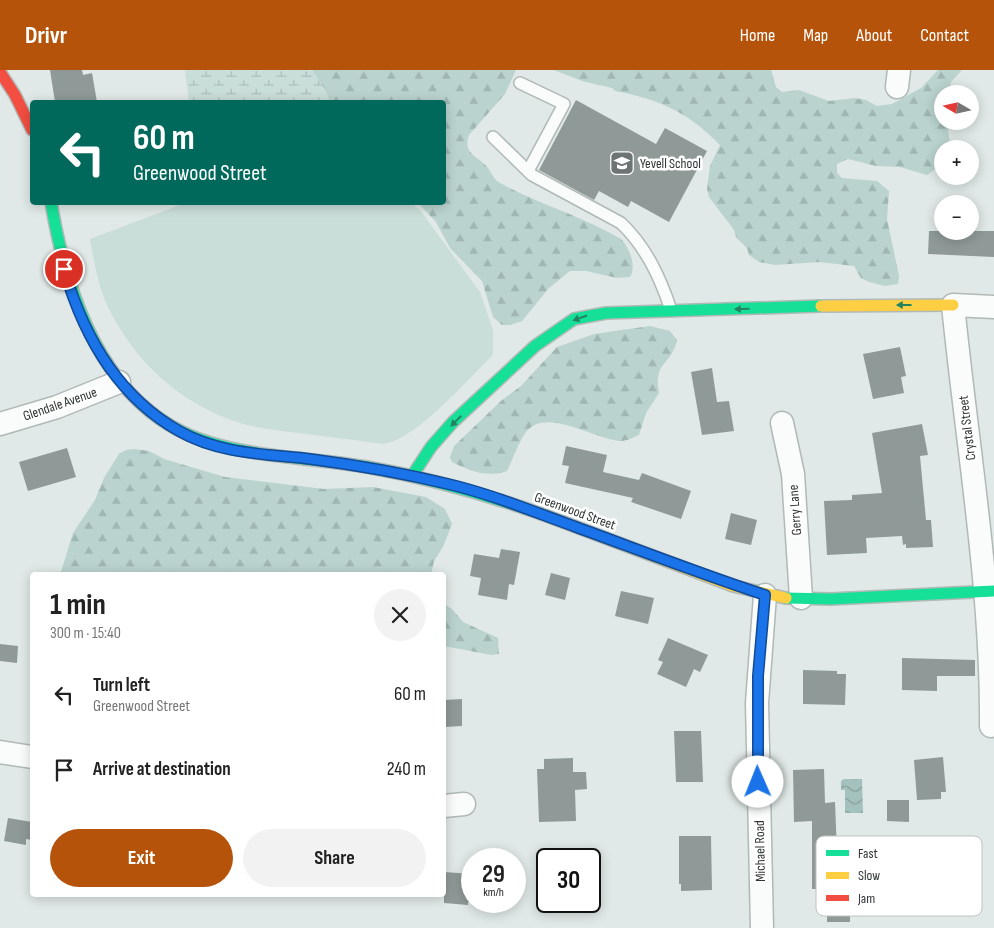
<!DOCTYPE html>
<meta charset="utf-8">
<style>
:root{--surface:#fff;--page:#f2f2f2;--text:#222;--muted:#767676;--accent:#b45309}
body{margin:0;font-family:"Sofia Sans Condensed",sans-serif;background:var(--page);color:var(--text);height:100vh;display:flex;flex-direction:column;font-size:19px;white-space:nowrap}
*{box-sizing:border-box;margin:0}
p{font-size:16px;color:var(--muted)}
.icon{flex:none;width:28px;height:28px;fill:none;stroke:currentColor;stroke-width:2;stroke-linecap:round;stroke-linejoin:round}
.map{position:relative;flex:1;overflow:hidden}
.panel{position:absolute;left:30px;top:502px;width:416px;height:325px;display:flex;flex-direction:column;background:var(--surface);border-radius:5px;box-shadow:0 2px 12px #0003}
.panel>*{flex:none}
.hud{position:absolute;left:30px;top:30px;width:416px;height:105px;border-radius:5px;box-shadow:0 2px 12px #0003;background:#00695c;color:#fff;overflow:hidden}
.needle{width:32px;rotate:279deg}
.buttons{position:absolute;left:934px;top:15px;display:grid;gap:10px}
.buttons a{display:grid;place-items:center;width:45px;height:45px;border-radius:50%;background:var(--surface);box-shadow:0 2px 12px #0003;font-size:25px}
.speed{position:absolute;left:461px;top:778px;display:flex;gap:10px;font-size:25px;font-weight:700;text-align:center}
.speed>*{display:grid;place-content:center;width:65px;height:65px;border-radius:50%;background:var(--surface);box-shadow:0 2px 12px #0003;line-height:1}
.speed small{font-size:12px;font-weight:400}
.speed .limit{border:2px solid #111;border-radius:8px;background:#fff;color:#111}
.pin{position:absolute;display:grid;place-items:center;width:42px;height:42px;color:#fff;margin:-21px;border:2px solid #fff;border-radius:50%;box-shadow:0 1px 5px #0007}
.me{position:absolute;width:55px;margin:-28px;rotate:359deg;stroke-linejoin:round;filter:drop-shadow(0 0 4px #0008)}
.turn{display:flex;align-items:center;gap:18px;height:105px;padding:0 20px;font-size:22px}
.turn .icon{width:65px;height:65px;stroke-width:2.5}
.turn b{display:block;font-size:35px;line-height:42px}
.round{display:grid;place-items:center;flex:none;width:52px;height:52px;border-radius:26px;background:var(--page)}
.overview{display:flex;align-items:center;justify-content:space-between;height:85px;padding:0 20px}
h1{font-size:30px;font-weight:700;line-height:38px}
.action{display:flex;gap:10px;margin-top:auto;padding:10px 20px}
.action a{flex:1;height:58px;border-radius:30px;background:var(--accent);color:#fff;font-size:20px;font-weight:700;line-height:58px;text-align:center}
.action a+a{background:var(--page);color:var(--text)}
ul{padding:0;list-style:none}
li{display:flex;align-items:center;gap:15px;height:75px;padding:0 20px}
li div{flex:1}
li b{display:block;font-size:19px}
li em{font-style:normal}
header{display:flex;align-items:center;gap:30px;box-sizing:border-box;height:70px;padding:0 25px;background:var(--accent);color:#fff}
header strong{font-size:24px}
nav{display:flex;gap:28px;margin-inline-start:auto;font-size:18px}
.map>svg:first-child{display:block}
.forest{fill:url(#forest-firs)}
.wetland{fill:url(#wetland-marsh)}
.park{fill:#c9ddd9}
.water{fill:url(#water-waves)}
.building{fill:#8f9a98}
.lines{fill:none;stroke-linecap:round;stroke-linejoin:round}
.lane-casing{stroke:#b1b9b7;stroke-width:14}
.street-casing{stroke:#b1b9b7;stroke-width:25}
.fast-casing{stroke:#b1b9b7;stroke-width:14}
.slow-casing{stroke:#b1b9b7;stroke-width:14}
.jam-casing{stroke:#b1b9b7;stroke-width:14}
.lane{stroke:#fafcfb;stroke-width:11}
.street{stroke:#fafcfb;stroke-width:22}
.fast{stroke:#16e098;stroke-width:11}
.slow{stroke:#ffcf43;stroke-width:11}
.jam{stroke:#f24e42;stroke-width:11}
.oneway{fill:#248261}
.route-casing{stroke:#114b97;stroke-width:12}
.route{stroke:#1a73e8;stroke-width:9}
.labels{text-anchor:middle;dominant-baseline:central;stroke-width:5;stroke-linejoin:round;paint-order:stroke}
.poi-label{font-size:14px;fill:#2f3534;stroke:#fff;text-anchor:start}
.street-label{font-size:14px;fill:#2f3534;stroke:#fff}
.key{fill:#fff;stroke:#c1c2c2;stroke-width:1}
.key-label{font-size:14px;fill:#2f3534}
</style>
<header>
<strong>Drivr</strong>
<nav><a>Home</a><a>Map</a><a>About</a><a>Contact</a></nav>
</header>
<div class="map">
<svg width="994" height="858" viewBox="0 0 994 858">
<defs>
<pattern id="forest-firs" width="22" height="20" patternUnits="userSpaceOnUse" patternTransform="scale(1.25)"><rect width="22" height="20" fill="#bad3ce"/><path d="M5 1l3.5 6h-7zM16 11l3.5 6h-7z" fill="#a0b6b2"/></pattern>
<pattern id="wetland-marsh" width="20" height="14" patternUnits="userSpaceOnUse" patternTransform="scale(1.25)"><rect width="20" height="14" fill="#c9ddd9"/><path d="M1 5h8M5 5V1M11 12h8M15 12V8" fill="none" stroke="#adbebb"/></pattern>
<pattern id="water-waves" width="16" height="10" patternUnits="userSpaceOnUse" patternTransform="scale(1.25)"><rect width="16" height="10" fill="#a4c2bd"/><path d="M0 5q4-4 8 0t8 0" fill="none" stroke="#869e9a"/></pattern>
</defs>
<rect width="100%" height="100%" fill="#e0e9e7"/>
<!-- forest -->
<g class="forest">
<path d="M312,0H516L505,24L469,65C462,84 478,86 488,98C491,102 494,110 500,113C539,134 582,146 621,169C629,177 637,196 630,207L617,208L586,201H570L549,218L522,251L510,255H502L493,247L482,211L450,178L436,152L418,133L444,132V32H329L326,21Z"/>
<path d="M554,0H771L776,17L782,22L799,20L829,31L855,28L866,30L877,36L892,34L921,18L938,0H962L951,12L949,24H942V51H949C946,62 951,69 950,79H942V94L927,105L900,97L876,96L848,89L837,94V103L842,108L877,111L889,121L887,149L899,206L898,214L885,216L869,212L861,208L854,196L819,192L775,195L759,192L749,185L747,178L736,167L734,160L709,127L707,119L710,96L720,75C688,42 659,29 615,21L612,18L582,11Z"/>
<path d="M650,256L670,261L677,270C672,295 653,291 659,323L646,343L639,365C634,367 627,371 621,371C595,370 546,336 526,362C518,373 513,389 507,401C488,408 469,401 452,392L450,387L454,376L502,330L521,316L557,277L594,264Z"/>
<polygon points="134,379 149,381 164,389 225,407 324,419 373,417 426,427 445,439 452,454 443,477 434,491 431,505 60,505 73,463 95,430 104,408 119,384 126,380"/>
<polygon points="444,534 452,539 463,552 498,568 499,584 491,585 444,576"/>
</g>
<!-- wetland -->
<polygon class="wetland" points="185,0 312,0 326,21 329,32 189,32"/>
<!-- park -->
<path class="park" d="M188,132L411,133L420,140L480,222L493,260V285C468,309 416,370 383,374C354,370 325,366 297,363C277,360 255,358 237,352C179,333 133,290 107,235C98,215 94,191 90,169Z"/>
<!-- water -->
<polygon class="water" points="844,709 862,709 863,743 845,743 845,720 841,720 841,711"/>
<!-- building -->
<g class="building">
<polygon points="50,0 82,0 83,5 92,3 97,32 55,32"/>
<polygon points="576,30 656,74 665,58 707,81 669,152 631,131 628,137 599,121 594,130 539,100"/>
<polygon points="929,161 994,161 994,187 928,184"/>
<polygon points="900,277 906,306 901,307 904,323 873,329 863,284"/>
<polygon points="712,298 717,332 729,331 734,361 702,365 691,302"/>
<polygon points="922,354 928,385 920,386 926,450 931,450 933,477 906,478 906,474 903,475 902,466 866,468 867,483 827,485 824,431 852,430 852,425 882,423 872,363"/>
<polygon points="566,376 607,385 603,402 639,410 642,403 691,421 681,449 631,432 633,428 565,413 569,396 562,395"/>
<polygon points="67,378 76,407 28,421 19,392"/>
<polygon points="731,443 757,450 751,475 725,469"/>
<polygon points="501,479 520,482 514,515 509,514 507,530 478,525 481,508 470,506 474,484 499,488"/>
<polygon points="551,503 570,508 565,530 545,525"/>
<polygon points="621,521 654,528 648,554 615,546"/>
<polygon points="668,568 708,585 700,602 694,599 686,617 657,604 663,592 658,590"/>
<polygon points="0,574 18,576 17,593 0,591"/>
<polygon points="902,588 975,590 975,606 937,606 937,621 902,620"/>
<polygon points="803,600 837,601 837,604 846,604 845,635 803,634"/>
<polygon points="462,629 462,656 444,657 444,630"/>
<polygon points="674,661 701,661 703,712 676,712"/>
<polygon points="943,687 946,722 941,722 941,729 917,730 914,690"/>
<polygon points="573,688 573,702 586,702 587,719 575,720 576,751 539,752 537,699 544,699 544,689"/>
<polygon points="824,699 825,733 835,732 837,782 841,782 841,819 812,819 812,751 794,752 793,700"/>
<polygon points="887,730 909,730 909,752 887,751"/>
<polygon points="8,748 32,752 32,770 26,769 26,775 4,771"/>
<polygon points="679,766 711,766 712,820 681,821 681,814 679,814"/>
<polygon points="444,802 472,804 472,832 468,832 468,835 444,833"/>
<polygon points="850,827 850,852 827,852 827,828"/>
</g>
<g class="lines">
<!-- lane casing -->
<g class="lane-casing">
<g id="lane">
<polyline points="520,13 564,34 528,101"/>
<path d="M493,67L532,105L621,153C646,177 660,207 671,240"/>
</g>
</g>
<!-- street casing -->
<g class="street-casing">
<g id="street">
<polyline points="897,17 899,0"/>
<polyline points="782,353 793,404 801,528"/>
<polyline points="0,354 57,337 119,312"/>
<path d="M991,656C992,515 967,376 953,235L994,237"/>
<polyline points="0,682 32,687"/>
<polyline points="444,736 464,734"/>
<polyline points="762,858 757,633 765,525"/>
</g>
</g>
<!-- fast casing -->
<g class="fast-casing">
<g id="fast">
<path d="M51,132C67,228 106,343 211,373C261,388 315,388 367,397C435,409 499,428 563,452"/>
<polyline points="412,406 431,377 453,352 535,276 574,249 606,243 821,236"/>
<polyline points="786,528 831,529 994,521"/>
</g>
</g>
<!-- slow casing -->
<g class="slow-casing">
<g id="slow">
<polyline points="821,236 953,235"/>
<polyline points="563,452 733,516 786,528"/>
</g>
</g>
<!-- jam casing -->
<g class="jam-casing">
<polyline id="jam" points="0,2 15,25 32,60"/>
</g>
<!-- lane -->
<use href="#lane" class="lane"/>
<!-- street -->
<use href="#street" class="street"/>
<!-- fast -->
<use href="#fast" class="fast"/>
<!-- slow -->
<use href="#slow" class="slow"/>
<!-- jam -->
<use href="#jam" class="jam"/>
</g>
<!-- one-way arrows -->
<defs><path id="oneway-solid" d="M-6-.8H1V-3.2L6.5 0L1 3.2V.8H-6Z" transform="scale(1.25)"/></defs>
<g class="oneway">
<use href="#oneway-solid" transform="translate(904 235) rotate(-180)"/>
<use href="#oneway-solid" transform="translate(742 239) rotate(178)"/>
<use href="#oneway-solid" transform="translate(580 248) rotate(161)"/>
<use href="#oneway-solid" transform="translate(456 351) rotate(135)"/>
</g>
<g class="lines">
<!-- route casing -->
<g class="route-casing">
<path id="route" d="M64,199C83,265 117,326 179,361C219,384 266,384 310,389C356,395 402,403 448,414C491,424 534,442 576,457C639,480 701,504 765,525L758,606V712"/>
</g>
<!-- route -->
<use href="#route" class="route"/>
</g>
<!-- icons -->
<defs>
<g id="school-square" transform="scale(1.25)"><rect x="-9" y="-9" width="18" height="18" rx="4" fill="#6d7473" stroke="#fff"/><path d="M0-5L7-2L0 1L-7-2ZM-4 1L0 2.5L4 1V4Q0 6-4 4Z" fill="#fff"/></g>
</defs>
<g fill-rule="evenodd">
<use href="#school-square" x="622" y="93"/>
</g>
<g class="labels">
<!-- poi labels -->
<g class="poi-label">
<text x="640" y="93">Yevell School</text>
</g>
<!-- street labels -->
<g class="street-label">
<text transform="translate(60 334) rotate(-19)">Glendale Avenue</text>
<text transform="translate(967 358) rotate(-97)">Crystal Street</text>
<text transform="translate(795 440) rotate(-94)">Gerry Lane</text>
<text transform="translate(575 441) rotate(20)">Greenwood Street</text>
<text transform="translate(760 781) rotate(-91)">Michael Road</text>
</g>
</g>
<!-- legend -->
<rect x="816" y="766" width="166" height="80" rx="8" class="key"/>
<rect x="826" y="780" width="23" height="6" fill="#16e098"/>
<rect x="826" y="802" width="23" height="7" fill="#ffcf43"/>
<rect x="826" y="825" width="23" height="6" fill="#f24e42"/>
<g class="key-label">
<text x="858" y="788">Fast</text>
<text x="858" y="810">Slow</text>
<text x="858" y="833">Jam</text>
</g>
</svg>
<div class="buttons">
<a><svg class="needle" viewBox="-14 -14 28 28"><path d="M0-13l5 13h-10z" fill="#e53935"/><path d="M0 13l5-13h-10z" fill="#767676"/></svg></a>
<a>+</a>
<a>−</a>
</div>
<div class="speed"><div>29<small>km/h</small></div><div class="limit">30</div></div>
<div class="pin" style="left:64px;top:199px;background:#d93025"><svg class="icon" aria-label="arrive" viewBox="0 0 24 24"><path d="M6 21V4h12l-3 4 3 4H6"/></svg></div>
<svg class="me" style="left:758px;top:712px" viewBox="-20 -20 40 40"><circle r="19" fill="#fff"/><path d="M0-13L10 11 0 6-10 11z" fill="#1a73e8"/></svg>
<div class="hud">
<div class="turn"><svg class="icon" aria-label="left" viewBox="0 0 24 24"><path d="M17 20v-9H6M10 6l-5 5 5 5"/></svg><div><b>60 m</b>Greenwood Street</div></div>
</div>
<section class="panel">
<div class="overview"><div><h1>1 min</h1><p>300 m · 15:40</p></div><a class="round"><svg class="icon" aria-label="close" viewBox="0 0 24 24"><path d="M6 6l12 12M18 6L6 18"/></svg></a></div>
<ul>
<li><svg class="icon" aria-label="left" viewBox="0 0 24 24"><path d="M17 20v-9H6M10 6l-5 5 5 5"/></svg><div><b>Turn left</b><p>Greenwood Street</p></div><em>60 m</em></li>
<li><svg class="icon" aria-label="arrive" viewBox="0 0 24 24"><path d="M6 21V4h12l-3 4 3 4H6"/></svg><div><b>Arrive at destination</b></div><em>240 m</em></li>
</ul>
<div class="action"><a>Exit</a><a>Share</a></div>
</section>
</div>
